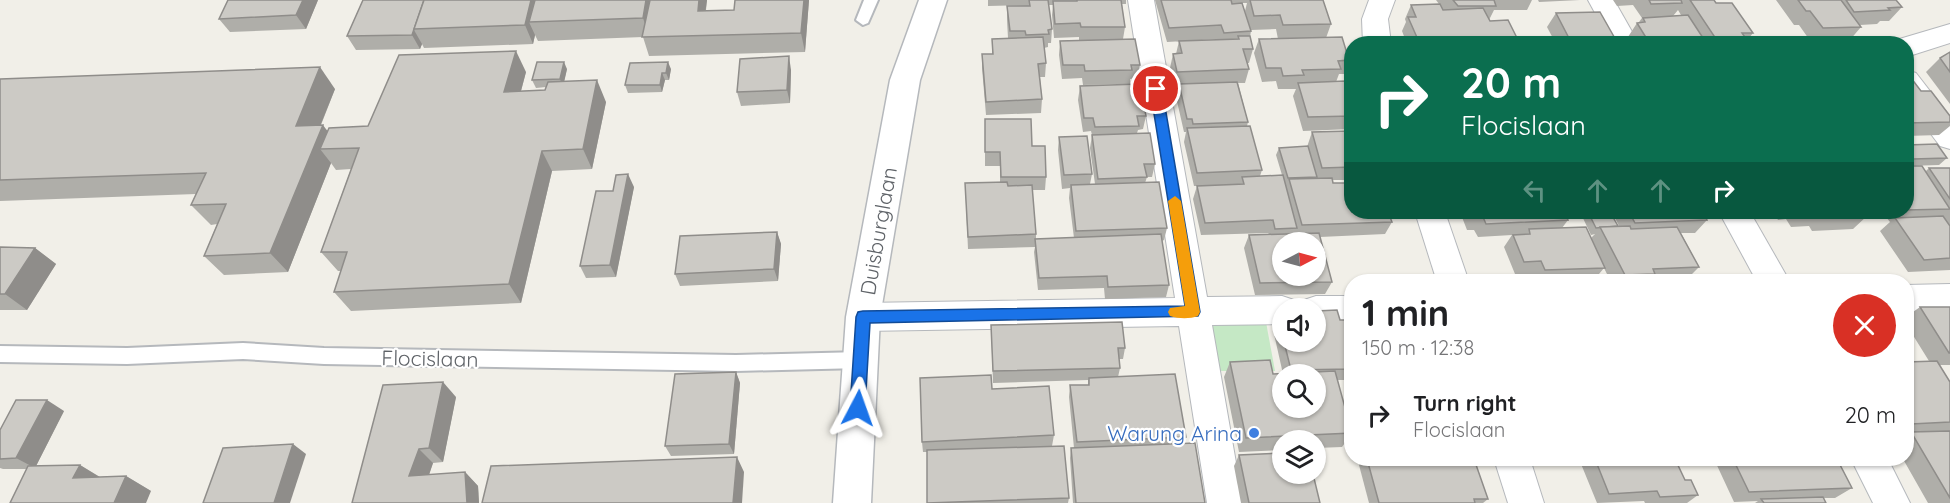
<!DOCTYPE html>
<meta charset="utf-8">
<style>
:root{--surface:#fff;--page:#f6f6f6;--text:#202124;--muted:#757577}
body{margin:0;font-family:Quicksand,sans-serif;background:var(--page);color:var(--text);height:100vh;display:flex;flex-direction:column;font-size:22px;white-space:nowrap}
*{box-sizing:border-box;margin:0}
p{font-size:20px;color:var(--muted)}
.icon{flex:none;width:33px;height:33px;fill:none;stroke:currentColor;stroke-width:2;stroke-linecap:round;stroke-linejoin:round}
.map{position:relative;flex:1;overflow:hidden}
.panel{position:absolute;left:1344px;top:274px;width:570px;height:192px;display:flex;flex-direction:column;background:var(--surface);border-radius:24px;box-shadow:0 2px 4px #0004}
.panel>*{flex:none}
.hud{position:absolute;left:1344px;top:36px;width:570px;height:183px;border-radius:24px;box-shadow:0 2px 4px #0004;background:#0b6e4f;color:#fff;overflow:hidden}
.needle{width:39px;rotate:84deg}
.buttons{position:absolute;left:1272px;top:232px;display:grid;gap:12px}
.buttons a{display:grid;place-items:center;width:54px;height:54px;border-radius:50%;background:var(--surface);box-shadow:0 2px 4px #0004;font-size:30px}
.pin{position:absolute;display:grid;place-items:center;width:51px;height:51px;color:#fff;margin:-26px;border:3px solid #fff;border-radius:50%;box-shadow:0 2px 6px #0007}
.me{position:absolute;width:66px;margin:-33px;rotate:4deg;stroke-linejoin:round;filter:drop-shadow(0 0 4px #0008)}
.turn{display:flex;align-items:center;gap:21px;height:126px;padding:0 18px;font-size:27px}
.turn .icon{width:78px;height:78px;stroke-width:2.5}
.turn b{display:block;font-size:42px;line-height:51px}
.lanes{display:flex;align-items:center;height:57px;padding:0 18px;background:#0003;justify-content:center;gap:30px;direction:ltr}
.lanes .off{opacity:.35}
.round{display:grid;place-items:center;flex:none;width:63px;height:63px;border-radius:32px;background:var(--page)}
.summary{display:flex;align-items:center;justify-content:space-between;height:102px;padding:0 18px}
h1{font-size:36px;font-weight:800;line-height:45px}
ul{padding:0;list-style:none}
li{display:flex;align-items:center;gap:18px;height:78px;padding:0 18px}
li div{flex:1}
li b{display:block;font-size:22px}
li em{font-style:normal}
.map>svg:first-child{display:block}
.green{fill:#c5e8c5}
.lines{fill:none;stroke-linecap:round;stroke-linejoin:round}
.service-casing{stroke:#b5b8bc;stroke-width:4}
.minor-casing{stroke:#b5b8bc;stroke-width:2}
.tertiary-casing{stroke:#b5b8bc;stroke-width:3}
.service{fill:#fff;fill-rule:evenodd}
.minor{fill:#fff;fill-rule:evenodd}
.tertiary{fill:#fff;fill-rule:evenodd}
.wall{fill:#afaea9;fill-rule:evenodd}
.shaded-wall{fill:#8f8d8a}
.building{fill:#cccac5;stroke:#8f8d8a;stroke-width:1.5;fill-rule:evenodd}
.route{fill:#1a73e8;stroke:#114b97;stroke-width:1.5}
.slow{fill:#f59e0b}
.shop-dot{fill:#3f7fe0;stroke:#fff;stroke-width:2}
.labels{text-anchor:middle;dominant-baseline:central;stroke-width:4.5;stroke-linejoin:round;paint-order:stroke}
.street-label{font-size:21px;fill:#5f6368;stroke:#fff}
.shop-label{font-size:21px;fill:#366cbe;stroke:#fff;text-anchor:end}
</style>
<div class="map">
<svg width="1950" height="503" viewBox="0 0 1950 503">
<rect width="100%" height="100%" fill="#f1efe8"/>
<!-- green -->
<polygon class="green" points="1266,322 1275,371 1218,371 1209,323"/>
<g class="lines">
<!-- service casing -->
<g class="service-casing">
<g id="service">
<polygon points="864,0 878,0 868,23 863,25 856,20"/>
<polygon points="243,343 324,348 736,355 861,352 867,355 870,360 867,365 861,368 736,371 324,364 243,359 127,364 0,362 0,346 127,348"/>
</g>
</g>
<!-- minor casing -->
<g class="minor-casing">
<g id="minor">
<polygon points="1128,0 1154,0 1207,297 1282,296 1294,300 1298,309 1282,309 1282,324 1212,325 1243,503 1207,503 1179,326 863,331 851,327 847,317 851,307 863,303 1175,298"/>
<polygon points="1369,0 1395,0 1388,19 1391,44 1363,44 1362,19"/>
<polygon points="1588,0 1614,0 1639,44 1612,44"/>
<polygon points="1950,24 1950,43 1906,57 1906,44 1894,44 1896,40"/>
<polygon points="1906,70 1916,73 1950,117 1950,149 1940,146 1906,101"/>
<polygon points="1415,212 1445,212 1469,282 1437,282"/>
<polygon points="1719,212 1750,212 1790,282 1757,282"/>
<polygon points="1950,284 1950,312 1906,313 1906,285"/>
<polygon points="1316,296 1352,296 1352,324 1316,324 1316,309 1300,309 1304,300"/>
<polygon points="1494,459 1530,459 1544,503 1508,503"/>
<polygon points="1851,459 1888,459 1910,503 1873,503"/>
</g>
</g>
<!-- tertiary casing -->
<g class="tertiary-casing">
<polygon id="tertiary" points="919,0 947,0 920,80 880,317 871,503 833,503 846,317 890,80"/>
</g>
<!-- service -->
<use href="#service" class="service"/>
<!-- minor -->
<use href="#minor" class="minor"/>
<!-- tertiary -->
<use href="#tertiary" class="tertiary"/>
</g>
<!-- wall -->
<g class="wall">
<polygon points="318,0 306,29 230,32 219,19"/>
<polygon points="363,0 707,0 706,10 734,10 809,0 805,52 649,56 643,37 538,41 535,35 533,44 424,48 422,44 420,49 356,50 347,36"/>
<polygon points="988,0 1126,0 1126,4 1122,4 1125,27 1123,39 1140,65 1137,78 1130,79 1130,84 1083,85 1082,78 1062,79 1059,55 1060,41 1079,40 1079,37 1054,38 1052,15 1053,5 1048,5 1052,29 1051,43 1048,43 1048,47 1044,48 1046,63 1045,77 1040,77 1042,99 1041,113 986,115 982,68 982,54 992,54 992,39 1008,38 1007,20 1007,6 1028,5 988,6"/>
<path d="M1155,0H1323L1331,24L1326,38L1349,60L1344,74H1339L1336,82L1352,99L1351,129L1303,131L1293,96L1296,89H1278L1276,81L1262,82L1254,53L1259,39H1278L1276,29L1251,30V31L1250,37L1253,49L1249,63H1247L1249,69L1245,83H1238L1248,122L1247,126L1262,170L1260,176L1282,175L1276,155L1279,148L1307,147L1312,132L1352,131V180H1333V183L1392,222L1385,234L1320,237L1332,282L1325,294L1255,295L1244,248L1249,235L1269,234L1268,233L1201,235L1193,199L1197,186H1194L1184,142L1186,132H1184L1176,97L1179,86H1174L1170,68L1173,54H1176L1179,41L1218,40V39L1167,42ZM1242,3H1247L1245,11L1248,21Z"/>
<polygon points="1436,0 1532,0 1527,10 1494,10 1489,20 1520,44 1407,44 1402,31 1406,22 1405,19 1411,5 1439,4"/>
<polygon points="1538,0 1580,0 1539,2"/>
<path d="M1613,0H1714L1716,3L1753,33L1744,44H1632L1628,37L1637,23L1639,22L1642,18L1633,5L1617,6ZM1678,10L1681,15L1673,16Z"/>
<polygon points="1776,0 1896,0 1902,7 1889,21 1880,21 1877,24 1860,25 1861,27 1849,41 1811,42 1799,25 1794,25"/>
<polygon points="1556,13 1617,42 1616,44 1556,44 1547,27"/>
<polygon points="1950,52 1950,104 1926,72 1940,58"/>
<polygon points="567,69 564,81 606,102 592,169 552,171 521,303 351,311 334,292 341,271 338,271 321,252 351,169 336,170 331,163 288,272 224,275 204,256 217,224 211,225 191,205 196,194 0,201 0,79 335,89 321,125 328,131 368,126 526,72 521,91 545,90 546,87 536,88 532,80"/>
<polygon points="671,69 669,80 665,80 662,92 628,93 625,85"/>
<polygon points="791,70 790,103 741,106 737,92"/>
<polygon points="1906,74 1921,91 1950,116 1950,126 1939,135 1906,136"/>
<polygon points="1080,86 1146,116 1143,129 1138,130 1137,133 1155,164 1152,177 1147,177 1145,183 1167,228 1164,240 1162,241 1169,285 1166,297 1105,299 1104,288 1038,290 1034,252 1035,247 968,249 965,183 1000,182 1000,166 985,166 985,119 1032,146 1046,177 1045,190 1032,190 1036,234 1036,239 1074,238 1069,198 1070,188 1062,189 1058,150 1059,137 1092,174 1090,184 1095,184 1090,148 1092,135 1091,131 1083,132 1078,100"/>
<polygon points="1906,145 1947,158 1939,165 1907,166 1925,172 1929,168 1950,168 1950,270 1908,272 1880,231 1890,222 1882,212 1906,212"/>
<polygon points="634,187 616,277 586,278 580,266 613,191"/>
<polygon points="1460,212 1564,212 1568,220 1562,228 1591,238 1595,234 1591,235 1581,214 1583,212 1610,212 1618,226 1619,226 1612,212 1703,212 1707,220 1695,233 1681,233 1699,267 1687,279 1647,282 1611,282 1604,268 1594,280 1535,282 1532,274 1515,274 1504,247 1512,235 1478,237 1474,230 1467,230"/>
<polygon points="1773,212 1864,212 1867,216 1853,229 1812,231 1809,226 1791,227 1786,219 1778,220"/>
<polygon points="777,232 781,244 778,281 680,286 675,274"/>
<polygon points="0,247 35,248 56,264 27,310 0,310"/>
<polygon points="1920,307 1950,307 1950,365 1939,365 1950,382 1950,503 1928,503 1903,459 1906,459 1906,435 1908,434 1906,434 1906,362 1929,361 1906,324 1906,317"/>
<polygon points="1340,320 1352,320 1352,380 1337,380 1352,431 1352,433 1342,447 1316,448 1316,441 1282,441 1282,450 1239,452 1224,377 1230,362 1273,374 1283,374 1274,334 1280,323 1282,323 1282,342 1316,342"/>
<polygon points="991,325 1125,348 1123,359 1119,359 1120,368 1118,377 1186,437 1183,444 1205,503 1073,503 1070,458 1071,448 1074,448 1069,397 1070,385 1088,385 1088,380 993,383"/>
<polygon points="736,372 740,383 734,454 671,456 665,446"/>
<polygon points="1352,382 1352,417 1345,393"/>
<polygon points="992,389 1054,435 1052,446 1069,498 1068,503 927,503 927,452 923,452 922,442"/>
<polygon points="456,397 443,462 433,463 429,475 465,472 478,486 479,503 352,503"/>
<polygon points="64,411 36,466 80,465 100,477 126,476 151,491 27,469 3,469 0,468 0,430"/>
<polygon points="1239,455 1320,503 1241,503 1234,466"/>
<polygon points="1363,459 1474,459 1488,499 1483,503 1369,503 1359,465"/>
<polygon points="1579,459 1675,459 1685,480 1698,495 1687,503 1645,503 1644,501 1597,503"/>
<polygon points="1714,459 1837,459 1852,488 1835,498 1824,498 1826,503 1755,503 1758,501 1734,502"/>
</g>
<!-- shaded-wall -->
<g class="shaded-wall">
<polygon points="303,0 318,0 306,29 296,15"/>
<polygon points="531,0 534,0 540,15 529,22 535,35 533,44 525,25"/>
<polygon points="646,0 655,0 649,36 643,18"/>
<polygon points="699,0 707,0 703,29 698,11"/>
<polygon points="804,0 809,0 805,52 801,33"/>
<polygon points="414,30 422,44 420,49 412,35"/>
<polygon points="516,51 526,72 515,113 504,92"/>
<polygon points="789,56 791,70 790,103 787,90"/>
<polygon points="564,62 567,69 563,87 560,79"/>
<polygon points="668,62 671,69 669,80 666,73"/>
<polygon points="320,67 335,89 312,146 296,126"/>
<polygon points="662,73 665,80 662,92 660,85"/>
<polygon points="597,80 606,102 592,169 583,149"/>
<polygon points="323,125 338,146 320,149 331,163 288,272 270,253"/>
<polygon points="542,151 552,171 521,303 509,284"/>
<polygon points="628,174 634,187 616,277 610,265"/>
<polygon points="777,232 781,244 778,281 774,269"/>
<polygon points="35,248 56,264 27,310 5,294"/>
<polygon points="736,372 740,383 734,454 729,444"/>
<polygon points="443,382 456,397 443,462 429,448"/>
<polygon points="47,400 64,411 35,468 16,458"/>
<polygon points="293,444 306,454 290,503 274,503"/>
<polygon points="419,449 433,463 424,489 409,476"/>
<polygon points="737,457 744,472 742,503 733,503"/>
<polygon points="80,465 106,481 73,478"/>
<polygon points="465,472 478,486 479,503 467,503"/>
<polygon points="126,476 151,491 146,503 114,503"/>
</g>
<!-- building -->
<g class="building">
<polygon points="228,0 303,0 296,15 219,19"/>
<polygon points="363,0 424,0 412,35 347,36"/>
<polygon points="424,0 531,0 525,25 414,29"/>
<polygon points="535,0 646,0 643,18 529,22"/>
<polygon points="650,0 699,0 698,11 734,10 735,0 804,0 801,33 642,37"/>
<polygon points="1029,0 1048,0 1052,29 1048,30 1049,34 1026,35 1025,31 1010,31 1007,6 1030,6"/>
<polygon points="1077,0 1121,0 1125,27 1081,27 1080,23 1055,24 1053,1 1077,1"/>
<polygon points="1161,0 1231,0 1232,4 1242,3 1251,31 1224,33 1221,25 1169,28"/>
<polygon points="1250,0 1323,0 1331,24 1283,25 1280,15 1254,16"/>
<polygon points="1453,0 1494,0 1496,6 1458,6"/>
<polygon points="1649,0 1681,0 1682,3 1651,4"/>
<polygon points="1690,0 1714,0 1716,3 1732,3 1753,33 1742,33 1747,40 1718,42"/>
<polygon points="1798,0 1841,0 1861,27 1823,28 1810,11 1806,11"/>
<polygon points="1846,0 1896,0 1902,7 1888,8 1890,10 1854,12"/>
<polygon points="1440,4 1443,10 1483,8 1490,21 1508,20 1520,44 1467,44 1466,40 1419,42 1408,17 1416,17 1411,5"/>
<polygon points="1600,12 1617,42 1572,44 1556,13"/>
<polygon points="1688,15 1707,44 1650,44 1637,23 1645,22 1643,18"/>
<polygon points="1238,36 1250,36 1253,49 1243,49 1249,69 1177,72 1173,54 1182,53 1179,41 1239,39"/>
<polygon points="1043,37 1046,63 1038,64 1042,99 986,102 982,54 993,54 992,39"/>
<polygon points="1342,37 1349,60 1338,61 1341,69 1302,70 1304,75 1283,76 1281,68 1266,68 1259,39"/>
<polygon points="1135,39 1140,65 1131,65 1132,70 1085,71 1084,65 1063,65 1060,41"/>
<polygon points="516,51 504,92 545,90 548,82 597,80 583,149 542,151 509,284 334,292 347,252 321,252 359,148 320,149 329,128 368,126 399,55"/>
<polygon points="1950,52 1950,72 1940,58"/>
<polygon points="789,56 787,90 737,92 740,59"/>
<polygon points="537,62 564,62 560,79 532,80"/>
<polygon points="668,62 666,73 662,73 660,85 625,85 630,63"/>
<polygon points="320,67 296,126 323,125 270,253 204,256 226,204 191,205 206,173 0,180 0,79"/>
<polygon points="1906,74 1908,74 1921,91 1931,91 1950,116 1950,122 1906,123"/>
<polygon points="1345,81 1352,99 1352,116 1308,117 1298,83"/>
<polygon points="1237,82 1248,122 1193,124 1192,119 1187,119 1179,84"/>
<polygon points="1140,84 1146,116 1137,116 1139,126 1095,127 1093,118 1084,118 1080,86"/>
<polygon points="985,119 1031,119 1032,146 1045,146 1046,177 1001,177 1000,152 985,152"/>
<polygon points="1250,126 1262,170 1197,173 1187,128"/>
<polygon points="1352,131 1352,167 1322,168 1312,132"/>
<polygon points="1150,133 1155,164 1144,164 1147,177 1098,179 1092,135"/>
<polygon points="1087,136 1092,174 1064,175 1059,137"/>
<polygon points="1937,144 1947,158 1913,159 1906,151 1906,145"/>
<polygon points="1308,146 1317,177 1288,178 1279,148"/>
<polygon points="1906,166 1922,166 1950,209 1906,210"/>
<polygon points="1929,168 1950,168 1950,199"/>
<polygon points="628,174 610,265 580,266 596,191 613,191 616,175"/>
<polygon points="1283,175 1297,228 1275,229 1273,220 1205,223 1197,186 1244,184 1242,177"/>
<polygon points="1332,178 1333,183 1352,183 1352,212 1388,212 1392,222 1302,225 1289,179"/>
<polygon points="1007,182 1008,186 1032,185 1036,234 968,237 965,183"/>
<polygon points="1159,182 1167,228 1076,231 1071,185"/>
<polygon points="1473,212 1564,212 1568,220 1486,224 1483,217 1476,217"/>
<polygon points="1588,212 1610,212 1618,226 1596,228"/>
<polygon points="1629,212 1703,212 1707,220 1635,223"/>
<polygon points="1803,212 1864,212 1867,216 1826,218 1823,213 1804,214"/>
<polygon points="1943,216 1950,226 1950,258 1924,260 1895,218"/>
<polygon points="1630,226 1631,229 1677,227 1699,267 1653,269 1655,274 1625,275 1600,227"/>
<polygon points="1586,227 1605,268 1545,270 1541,261 1524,262 1513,235 1530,234 1529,229"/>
<polygon points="777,232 774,269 675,274 680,236"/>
<path d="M1319,233L1332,282L1260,283L1249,235ZM1282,243H1316V276H1282Z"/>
<polygon points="1161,234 1169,285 1108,287 1107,276 1039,278 1035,239"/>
<polygon points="0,247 35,248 5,294 0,294"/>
<polygon points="1920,307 1950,307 1950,353 1949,353"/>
<polygon points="1337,310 1340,320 1352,320 1352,369 1291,370 1284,342 1316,342 1316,311"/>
<polygon points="1122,322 1125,348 1118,348 1120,368 993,371 991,325"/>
<polygon points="1280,323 1282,323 1282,334"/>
<path d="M1270,360L1273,374L1335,371L1352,433L1246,438L1230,362ZM1282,375H1316V408H1282Z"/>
<polygon points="1937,361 1950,382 1950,422 1911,424 1906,416 1906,362"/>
<polygon points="736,372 729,444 665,446 675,374"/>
<polygon points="1175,374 1186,437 1077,442 1070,385 1089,385 1089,378"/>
<polygon points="991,375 992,389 1049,386 1054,435 922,442 920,378"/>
<polygon points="443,382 429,448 419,449 409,476 465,472 467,503 352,503 383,385"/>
<polygon points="16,400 47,400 16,458 0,459 0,430"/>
<polygon points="1950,431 1950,498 1911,432"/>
<polygon points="1195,443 1205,503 1076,503 1071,448"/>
<polygon points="293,444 274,503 203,503 223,448"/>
<polygon points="1064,446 1069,498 927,503 927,450"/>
<polygon points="1282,453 1282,474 1313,474 1320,503 1249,503 1239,455"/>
<polygon points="737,457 733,503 482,503 491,466"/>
<polygon points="1367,459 1474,459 1488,499 1474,499 1475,503 1379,503"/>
<polygon points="1595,459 1675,459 1685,480 1691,480 1698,495 1660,497 1657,491 1609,494"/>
<polygon points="1733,459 1837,459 1852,488 1749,492"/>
<polygon points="80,465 73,478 126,476 114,503 10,503 28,466"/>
<polygon points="1823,497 1826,503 1764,503 1761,499"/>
</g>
<!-- route -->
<polygon class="route" points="1156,84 1162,89 1200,312 1198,316 870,323 865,408 863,413 858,414 852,413 850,408 856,317 858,312 863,311 1185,306 1150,89"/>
<!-- slow -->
<path class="slow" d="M1175,196L1181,201L1200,312L1198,316C1190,319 1179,319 1170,316L1168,312L1170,308L1185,306L1168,201Z"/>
<!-- markers -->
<circle class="shop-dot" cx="1254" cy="433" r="6"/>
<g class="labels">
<!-- street labels -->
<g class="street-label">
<text transform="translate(878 231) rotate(-80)">Duisburglaan</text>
<text transform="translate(430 358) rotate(1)">Flocislaan</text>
</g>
<!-- shop labels -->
<g class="shop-label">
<text x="1242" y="433">Warung Arina</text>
</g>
</g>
</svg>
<div class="buttons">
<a><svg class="needle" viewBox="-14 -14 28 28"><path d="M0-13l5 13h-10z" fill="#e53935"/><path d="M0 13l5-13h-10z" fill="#757577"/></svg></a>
<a><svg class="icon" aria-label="sound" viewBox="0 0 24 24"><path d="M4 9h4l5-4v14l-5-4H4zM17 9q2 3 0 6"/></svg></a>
<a><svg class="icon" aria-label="search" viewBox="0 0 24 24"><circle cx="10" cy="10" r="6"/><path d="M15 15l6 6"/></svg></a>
<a><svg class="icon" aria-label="layers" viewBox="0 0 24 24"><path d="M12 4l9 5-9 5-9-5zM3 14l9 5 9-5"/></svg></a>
</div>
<div class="pin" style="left:1156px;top:89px;background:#d93025"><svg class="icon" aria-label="arrive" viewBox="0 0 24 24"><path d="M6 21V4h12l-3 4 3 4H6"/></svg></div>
<svg class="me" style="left:858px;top:408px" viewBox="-20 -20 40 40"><path d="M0-17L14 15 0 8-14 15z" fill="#1a73e8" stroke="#fff" stroke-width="4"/></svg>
<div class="hud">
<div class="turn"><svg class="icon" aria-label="right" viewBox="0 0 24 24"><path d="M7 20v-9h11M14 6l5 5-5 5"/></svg><div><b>20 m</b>Flocislaan</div></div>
<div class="lanes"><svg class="icon off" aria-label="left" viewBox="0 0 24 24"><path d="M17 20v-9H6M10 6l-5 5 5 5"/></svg><svg class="icon off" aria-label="ahead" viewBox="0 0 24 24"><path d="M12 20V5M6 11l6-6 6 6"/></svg><svg class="icon off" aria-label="ahead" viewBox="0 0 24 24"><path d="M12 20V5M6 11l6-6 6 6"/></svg><svg class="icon" aria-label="right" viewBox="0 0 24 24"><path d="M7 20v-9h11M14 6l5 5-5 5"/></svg></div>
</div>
<section class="panel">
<div class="summary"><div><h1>1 min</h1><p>150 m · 12:38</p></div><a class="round" style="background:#d93025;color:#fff"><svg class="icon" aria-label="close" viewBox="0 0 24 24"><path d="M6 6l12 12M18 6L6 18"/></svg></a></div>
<ul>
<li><svg class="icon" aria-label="right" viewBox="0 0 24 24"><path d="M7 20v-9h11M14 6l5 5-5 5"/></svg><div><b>Turn right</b><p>Flocislaan</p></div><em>20 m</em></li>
</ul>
</section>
</div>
